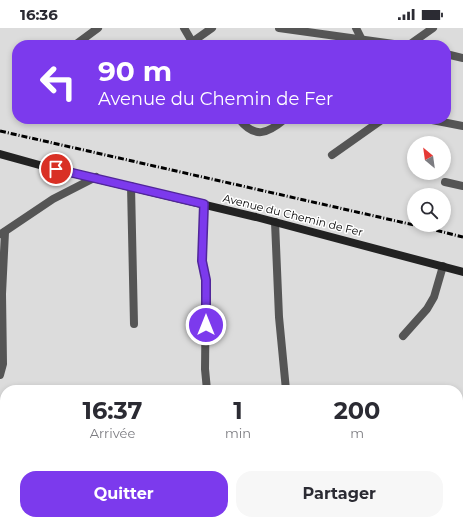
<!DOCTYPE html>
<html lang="fr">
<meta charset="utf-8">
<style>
:root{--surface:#fff;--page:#f7f7f7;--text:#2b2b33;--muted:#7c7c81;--accent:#7c3aed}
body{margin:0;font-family:Montserrat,sans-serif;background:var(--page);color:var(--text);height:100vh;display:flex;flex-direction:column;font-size:15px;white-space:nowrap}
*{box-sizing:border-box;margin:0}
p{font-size:13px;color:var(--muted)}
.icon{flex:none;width:22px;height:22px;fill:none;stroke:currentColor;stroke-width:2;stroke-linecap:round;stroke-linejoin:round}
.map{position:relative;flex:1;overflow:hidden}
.side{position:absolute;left:0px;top:357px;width:463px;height:140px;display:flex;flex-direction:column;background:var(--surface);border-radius:16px 16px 0 0;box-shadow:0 2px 6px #0003}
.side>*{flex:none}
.guide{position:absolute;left:12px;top:12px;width:439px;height:84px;border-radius:16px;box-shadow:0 2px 6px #0003;background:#7c3aed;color:#fff;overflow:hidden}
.needle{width:26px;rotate:331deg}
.tools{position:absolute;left:407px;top:108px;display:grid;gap:8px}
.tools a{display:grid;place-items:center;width:44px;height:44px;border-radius:50%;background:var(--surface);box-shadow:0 2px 6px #0003;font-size:20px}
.pin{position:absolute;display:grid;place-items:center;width:34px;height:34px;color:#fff;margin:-17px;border:2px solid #fff;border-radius:50%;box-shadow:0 1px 4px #0007}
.me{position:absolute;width:44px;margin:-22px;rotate:0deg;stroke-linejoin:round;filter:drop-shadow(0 0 3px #0008)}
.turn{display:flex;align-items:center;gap:14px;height:84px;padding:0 20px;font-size:18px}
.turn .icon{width:52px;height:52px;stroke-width:2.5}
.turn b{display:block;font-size:28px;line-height:34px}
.eta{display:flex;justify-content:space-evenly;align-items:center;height:68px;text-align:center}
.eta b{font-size:24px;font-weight:700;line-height:28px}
.button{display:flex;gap:8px;margin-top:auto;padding:8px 20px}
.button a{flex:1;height:46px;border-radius:16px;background:var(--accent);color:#fff;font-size:16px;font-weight:700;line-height:46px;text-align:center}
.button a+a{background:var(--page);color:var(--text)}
.status{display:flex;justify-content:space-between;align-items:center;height:28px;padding:0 20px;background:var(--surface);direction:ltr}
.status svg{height:11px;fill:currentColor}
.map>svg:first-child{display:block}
.green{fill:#dcdcdc;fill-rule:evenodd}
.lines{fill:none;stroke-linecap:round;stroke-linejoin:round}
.street{stroke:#555;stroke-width:8}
.secondary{stroke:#222;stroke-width:8}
.rail{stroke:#000;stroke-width:3;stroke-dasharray:6 2 1 2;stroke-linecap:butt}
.route-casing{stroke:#51269a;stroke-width:10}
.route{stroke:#7c3aed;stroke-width:7}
.labels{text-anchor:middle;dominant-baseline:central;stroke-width:3;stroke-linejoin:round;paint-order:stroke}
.street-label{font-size:11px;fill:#000;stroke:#fff}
</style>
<div class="status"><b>16:36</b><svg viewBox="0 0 49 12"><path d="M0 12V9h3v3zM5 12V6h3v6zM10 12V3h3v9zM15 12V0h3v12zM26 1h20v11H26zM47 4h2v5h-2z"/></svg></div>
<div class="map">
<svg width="463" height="497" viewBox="0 0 463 497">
<rect width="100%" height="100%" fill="#fff"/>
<!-- green -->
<path class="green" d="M0,0H463V497H0ZM17,17H446V91H17ZM414,115H444V145H414ZM414,167H444V197H414ZM5,362H458V492H5Z"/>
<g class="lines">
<!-- street -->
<g class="street">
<polyline points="184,0 194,17"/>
<polyline points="279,0 401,17"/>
<polyline points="356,0 362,12"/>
<polyline points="75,17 98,0"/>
<polyline points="188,17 212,0"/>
<polyline points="409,17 433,0"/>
<polyline points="446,26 463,30"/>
<path d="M239,91C255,111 267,106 285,91"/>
<polyline points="427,91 463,98"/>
<polyline points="332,127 383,91"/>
<polyline points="445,154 463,158"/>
<polyline points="131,158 134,296"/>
<polyline points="204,176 202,233 206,252 205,341 207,362"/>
<polyline points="275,194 279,289 286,362"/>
<polyline points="1,206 53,171 96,149"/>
<polyline points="403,308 427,281 434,269 443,238"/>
<polyline points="0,347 3,336 2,266 5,204"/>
<polyline points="458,491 463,490"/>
<polyline points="206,492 206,497"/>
<polyline points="292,492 292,497"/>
<polyline points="418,497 430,492"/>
</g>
<!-- secondary -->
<polyline class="secondary" points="0,126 43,138 256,189 463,244"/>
<!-- rail -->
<g class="rail">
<polyline points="0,103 414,197"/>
<polyline points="415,197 463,209"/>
</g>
</g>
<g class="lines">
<!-- route casing -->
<g class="route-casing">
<polyline id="route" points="56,141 204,176 202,233 206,252 206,297"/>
</g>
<!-- route -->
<use href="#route" class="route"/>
</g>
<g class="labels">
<!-- street labels -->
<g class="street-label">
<text transform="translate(293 187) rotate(14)">Avenue du Chemin de Fer</text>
</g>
</g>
</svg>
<div class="tools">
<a><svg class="needle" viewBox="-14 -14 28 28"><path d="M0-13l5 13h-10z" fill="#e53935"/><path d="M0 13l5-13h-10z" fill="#7c7c81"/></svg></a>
<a><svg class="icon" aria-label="search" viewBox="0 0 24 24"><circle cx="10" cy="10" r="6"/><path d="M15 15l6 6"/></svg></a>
</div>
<div class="pin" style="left:56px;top:141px;background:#d93025"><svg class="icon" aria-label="arrive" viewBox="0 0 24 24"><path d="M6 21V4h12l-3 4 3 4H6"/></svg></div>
<svg class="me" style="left:206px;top:297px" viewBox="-20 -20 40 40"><circle r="17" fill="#7c3aed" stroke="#fff" stroke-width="3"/><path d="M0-11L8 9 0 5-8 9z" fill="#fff"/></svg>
<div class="guide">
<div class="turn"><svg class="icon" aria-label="left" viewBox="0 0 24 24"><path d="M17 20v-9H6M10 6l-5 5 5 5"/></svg><div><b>90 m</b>Avenue du Chemin de Fer</div></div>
</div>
<section class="side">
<div class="eta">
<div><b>16:37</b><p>Arrivée</p></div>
<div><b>1</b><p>min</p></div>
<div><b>200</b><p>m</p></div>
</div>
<div class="button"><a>Quitter</a><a>Partager</a></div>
</section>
</div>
